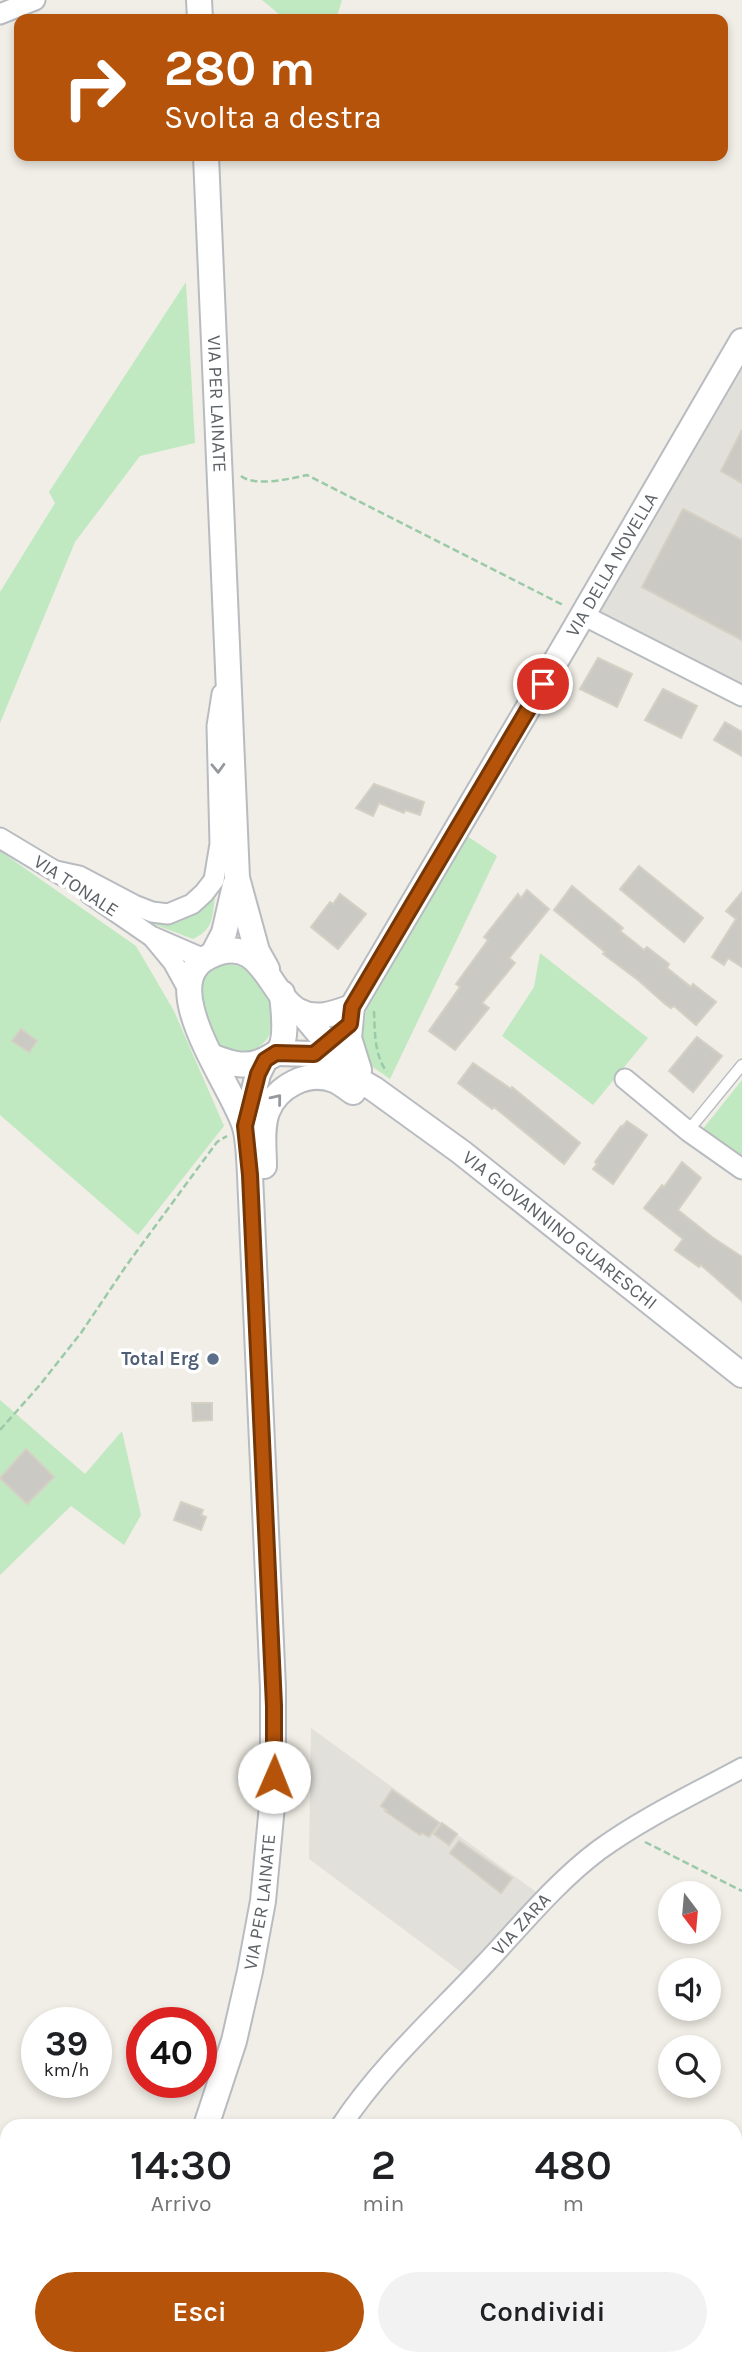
<!DOCTYPE html>
<html lang="it">
<style>
:root{--surface:#fff;--page:#f2f2f2;--text:#202124;--muted:#757577;--accent:#b45309}
body{margin:0;font-family:Karla,sans-serif;background:var(--page);color:var(--text);height:100vh;display:flex;flex-direction:column;font-size:26px;white-space:nowrap}
*{box-sizing:border-box;margin:0}
p{font-size:23px;color:var(--muted)}
.icon{flex:none;width:38px;height:38px;fill:none;stroke:currentColor;stroke-width:2;stroke-linecap:round;stroke-linejoin:round}
.map{position:relative;flex:1;overflow:hidden}
.panel{position:absolute;left:0px;top:2119px;width:742px;height:247px;display:flex;flex-direction:column;background:var(--surface);border-radius:21px 21px 0 0;box-shadow:0 4px 10px #0003}
.panel>*{flex:none}
.top-card{position:absolute;left:14px;top:14px;width:714px;height:147px;border-radius:14px;box-shadow:0 4px 10px #0003;background:#b45309;color:#fff;overflow:hidden}
.needle{width:46px;rotate:164deg}
.fabs{position:absolute;left:658px;top:1881px;display:grid;gap:14px}
.fabs a{display:grid;place-items:center;width:63px;height:63px;border-radius:50%;background:var(--surface);box-shadow:0 4px 10px #0003;font-size:35px}
.speed{position:absolute;left:21px;top:2007px;display:flex;gap:14px;font-size:35px;font-weight:700;text-align:center}
.speed>*{display:grid;place-content:center;width:91px;height:91px;border-radius:50%;background:var(--surface);box-shadow:0 4px 10px #0003;line-height:1}
.speed small{font-size:18px;font-weight:400}
.speed .limit{border:10px solid #d22;background:#fff;color:#111}
.pin{position:absolute;display:grid;place-items:center;width:60px;height:60px;color:#fff;margin:-30px;border:4px solid #fff;border-radius:50%;box-shadow:0 2px 7px #0007}
.me{position:absolute;width:77px;margin:-38px;rotate:1deg;stroke-linejoin:round;filter:drop-shadow(0 0 5px #0008)}
.turn{display:flex;align-items:center;gap:24px;height:147px;padding:0 35px;font-size:32px}
.turn .icon{width:91px;height:91px;stroke-width:2.5}
.turn b{display:block;font-size:49px;line-height:60px}
.eta{display:flex;justify-content:space-evenly;align-items:center;height:119px;text-align:center}
.eta b{font-size:42px;font-weight:600;line-height:49px}
.primary-button{display:flex;gap:14px;margin-top:auto;padding:14px 35px}
.primary-button a{flex:1;height:80px;border-radius:42px;background:var(--accent);color:#fff;font-size:28px;font-weight:600;line-height:80px;text-align:center}
.primary-button a+a{background:var(--page);color:var(--text)}
.map>svg:first-child{display:block}
.industrial{fill:#e1e0da}
.green{fill:#c1e9c1}
.building{fill:#cbc9c3;stroke:#d5d0c4;stroke-width:2}
.lines{fill:none;stroke-linecap:round;stroke-linejoin:round}
.service-casing{stroke:#b8bbc0;stroke-width:13}
.minor-casing{stroke:#b8bbc0;stroke-width:23}
.tertiary-casing{stroke:#b8bbc0;stroke-width:28}
.path{stroke:#9acaa8;stroke-width:2.5;stroke-dasharray:7 3.5;stroke-linecap:butt}
.service{stroke:#fff;stroke-width:10}
.minor{stroke:#fff;stroke-width:19}
.tertiary{stroke:#fff;stroke-width:24}
.oneway{stroke:#96999c}
.route-casing{stroke:#753606;stroke-width:18}
.route{stroke:#b45309;stroke-width:12}
.service-dot{fill:#5c6f8a;stroke:#fff;stroke-width:2.5}
.labels{text-anchor:middle;dominant-baseline:central;stroke-width:7;stroke-linejoin:round;paint-order:stroke}
.street-label{font-size:19px;fill:#5d6267;stroke:#fff}
.service-label{font-size:19px;font-weight:bold;fill:#4e5e75;stroke:#fff;text-anchor:end}
</style>
<div class="map">
<svg width="742" height="2365" viewBox="0 0 742 2365">
<rect width="100%" height="100%" fill="#f0eee6"/>
<!-- industrial -->
<g class="industrial">
<polygon points="742,351 742,690 591,613"/>
<polygon points="311,1728 539,1894 465,1975 309,1859"/>
<polygon points="217,2359 322,2359 331,2365 215,2365"/>
</g>
<!-- green -->
<g class="green">
<polygon points="262,0 342,0 336,19 285,19"/>
<polygon points="186,282 195,443 140,456 75,542 0,723 0,592 55,503 49,492"/>
<polygon points="464,834 497,856 390,1079 370,1065 362,1037 368,1001"/>
<polygon points="0,851 136,946 174,1011 224,1126 138,1235 0,1115"/>
<path d="M215,897C212,917 214,929 193,939L156,925L147,918L197,911Z"/>
<polygon points="540,953 648,1038 593,1105 502,1036 534,987"/>
<path d="M229,964C251,968 255,972 265,992C297,1053 220,1075 203,1023C199,1011 201,992 201,979L210,969Z"/>
<polygon points="742,1080 742,1158 702,1130"/>
<polygon points="0,1400 85,1474 122,1431 141,1515 124,1545 71,1506 0,1575"/>
</g>
<!-- building -->
<g class="building">
<polygon points="742,430 742,483 721,471"/>
<polygon points="683,509 742,540 742,640 642,587"/>
<polygon points="598,658 632,674 617,707 580,689"/>
<polygon points="663,689 697,706 681,738 645,720"/>
<polygon points="725,722 742,732 742,756 714,740"/>
<polygon points="374,784 424,802 420,815 405,810 404,813 379,803 373,816 356,808"/>
<polygon points="639,866 703,918 684,942 620,889"/>
<polygon points="572,886 623,928 620,931 644,950 647,947 669,964 667,968 691,987 693,984 716,1002 696,1025 674,1006 671,1008 665,1004 638,980 603,954 605,952 554,910"/>
<polygon points="527,890 549,909 509,958 515,963 482,1003 489,1008 455,1050 429,1031 460,987 456,984 488,940 484,937 518,894 521,898"/>
<polygon points="742,892 742,967 728,958 724,965 712,957 736,919 726,911"/>
<polygon points="340,894 366,914 338,949 311,927 330,902 333,904"/>
<polygon points="21,1029 37,1041 29,1052 12,1041"/>
<polygon points="697,1037 722,1056 693,1092 669,1071"/>
<polygon points="473,1063 511,1089 512,1087 580,1143 564,1164 494,1107 492,1109 458,1083"/>
<polygon points="627,1121 647,1135 613,1184 593,1169 597,1164 595,1162 621,1126 622,1127"/>
<polygon points="682,1162 701,1178 678,1210 712,1237 742,1257 742,1301 701,1265 699,1267 675,1250 683,1239 644,1208 662,1185 664,1187"/>
<polygon points="192,1403 212,1403 212,1420 193,1421"/>
<polygon points="26,1449 54,1477 27,1504 0,1478"/>
<polygon points="181,1502 203,1510 201,1515 206,1517 201,1530 174,1520"/>
<polygon points="392,1790 439,1823 429,1837 422,1833 420,1835 385,1811 387,1810 381,1806"/>
<polygon points="442,1823 457,1834 449,1845 434,1834"/>
<polygon points="459,1841 512,1878 501,1893 450,1853"/>
</g>
<g class="lines">
<!-- service casing -->
<g class="service-casing">
<polyline id="service" points="688,1131 742,1065"/>
</g>
<!-- minor casing -->
<g class="minor-casing">
<g id="minor">
<polyline points="0,14 35,0"/>
<polyline points="583,615 742,696"/>
<polyline points="0,838 65,877"/>
<polyline points="56,871 79,876 134,905 152,912 168,914 192,904 204,893 214,880 220,844 217,726 222,694"/>
<polyline points="90,894 151,936 204,959"/>
<polyline points="154,939 173,962 189,991"/>
<polyline points="625,1079 688,1131 742,1169"/>
<path id="s1" d="M341,2126C380,2067 434,2018 482,1967C520,1927 555,1883 599,1850C643,1818 694,1794 742,1768"/>
<polyline points="207,2365 209,2359"/>
</g>
</g>
<!-- tertiary casing -->
<g class="tertiary-casing">
<g id="tertiary">
<polyline points="199,0 200,19"/>
<path id="s2" d="M206,156L237,878L257,951L267,969"/>
<polyline points="213,954 224,933 235,885"/>
<path id="s3" d="M352,1007L570,637L742,341"/>
<polyline points="352,1007 349,1038 359,1070"/>
<polyline points="301,1012 328,1044 348,1060"/>
<path id="s4" d="M277,1053L314,1054L374,1089L461,1152L742,1375"/>
<path d="M213,1057C232,1064 247,1069 266,1059C271,1056 277,1054 280,1049C288,1035 283,1009 282,993"/>
<polyline points="245,1126 258,1074 265,1060"/>
<path d="M264,1166C264,1149 261,1129 267,1112C277,1086 308,1070 334,1080C341,1083 347,1088 353,1092"/>
<path id="s5" d="M206,2126L234,2041L250,1971L263,1901L273,1795V1688L250,1175C249,1159 249,1142 245,1127C235,1089 151,983 210,956C263,931 268,996 300,1012C318,1020 335,1013 352,1007"/>
<polyline points="86,2365 90,2359"/>
</g>
</g>
<!-- path -->
<g class="path">
<path d="M241,476C255,487 290,479 307,475L565,606"/>
<path d="M374,1011C375,1032 374,1055 387,1072"/>
<polyline points="0,1430 39,1386 81,1333 126,1266 217,1142 227,1136"/>
<polyline points="645,1842 742,1891"/>
<polyline points="735,2207 742,2197"/>
<polyline points="639,2365 641,2359"/>
</g>
<!-- service -->
<use href="#service" class="service"/>
<!-- minor -->
<use href="#minor" class="minor"/>
<!-- tertiary -->
<use href="#tertiary" class="tertiary"/>
</g>
<!-- one-way arrows -->
<defs><path id="oneway-chevron" d="M-2-3.5L2.5 0L-2 3.5" fill="none" stroke-width="1.6" stroke-linecap="round" stroke-linejoin="round" transform="scale(1.75)"/></defs>
<g class="oneway">
<use href="#oneway-chevron" transform="translate(218 768) rotate(88)"/>
<use href="#oneway-chevron" transform="translate(277 1099) rotate(-51)"/>
</g>
<g class="lines">
<!-- route casing -->
<g class="route-casing">
<polyline id="route" points="274,1777 274,1706 250,1175 245,1126 258,1074 265,1060 276,1053 314,1054 350,1024 352,1007 543,684"/>
</g>
<!-- route -->
<use href="#route" class="route"/>
</g>
<!-- markers -->
<circle class="service-dot" cx="213" cy="1359" r="7"/>
<g class="labels">
<!-- street labels -->
<g class="street-label">
<text stroke="none"><textPath href="#s2" startOffset="248">VIA PER LAINATE</textPath></text>
<text stroke="none"><textPath href="#s3" startOffset="513">VIA DELLA NOVELLA</textPath></text>
<text transform="translate(76 886) rotate(33)">VIA TONALE</text>
<text stroke="none"><textPath href="#s4" startOffset="340">VIA GIOVANNINO GUARESCHI</textPath></text>
<text stroke="none"><textPath href="#s5" startOffset="231">VIA PER LAINATE</textPath></text>
<text stroke="none"><textPath href="#s1" startOffset="271">VIA ZARA</textPath></text>
</g>
<!-- service labels -->
<g class="service-label">
<text x="199" y="1359">Total Erg</text>
</g>
</g>
</svg>
<div class="fabs">
<a><svg class="needle" viewBox="-14 -14 28 28"><path d="M0-13l5 13h-10z" fill="#e53935"/><path d="M0 13l5-13h-10z" fill="#757577"/></svg></a>
<a><svg class="icon" aria-label="sound" viewBox="0 0 24 24"><path d="M4 9h4l5-4v14l-5-4H4zM17 9q2 3 0 6"/></svg></a>
<a><svg class="icon" aria-label="search" viewBox="0 0 24 24"><circle cx="10" cy="10" r="6"/><path d="M15 15l6 6"/></svg></a>
</div>
<div class="speed"><div>39<small>km/h</small></div><div class="limit">40</div></div>
<div class="pin" style="left:543px;top:684px;background:#d93025"><svg class="icon" aria-label="arrive" viewBox="0 0 24 24"><path d="M6 21V4h12l-3 4 3 4H6"/></svg></div>
<svg class="me" style="left:274px;top:1777px" viewBox="-20 -20 40 40"><circle r="19" fill="#fff"/><path d="M0-13L10 11 0 6-10 11z" fill="#b45309"/></svg>
<div class="top-card">
<div class="turn"><svg class="icon" aria-label="right" viewBox="0 0 24 24"><path d="M7 20v-9h11M14 6l5 5-5 5"/></svg><div><b>280 m</b>Svolta a destra</div></div>
</div>
<section class="panel">
<div class="eta">
<div><b>14:30</b><p>Arrivo</p></div>
<div><b>2</b><p>min</p></div>
<div><b>480</b><p>m</p></div>
</div>
<div class="primary-button"><a>Esci</a><a>Condividi</a></div>
</section>
</div>
